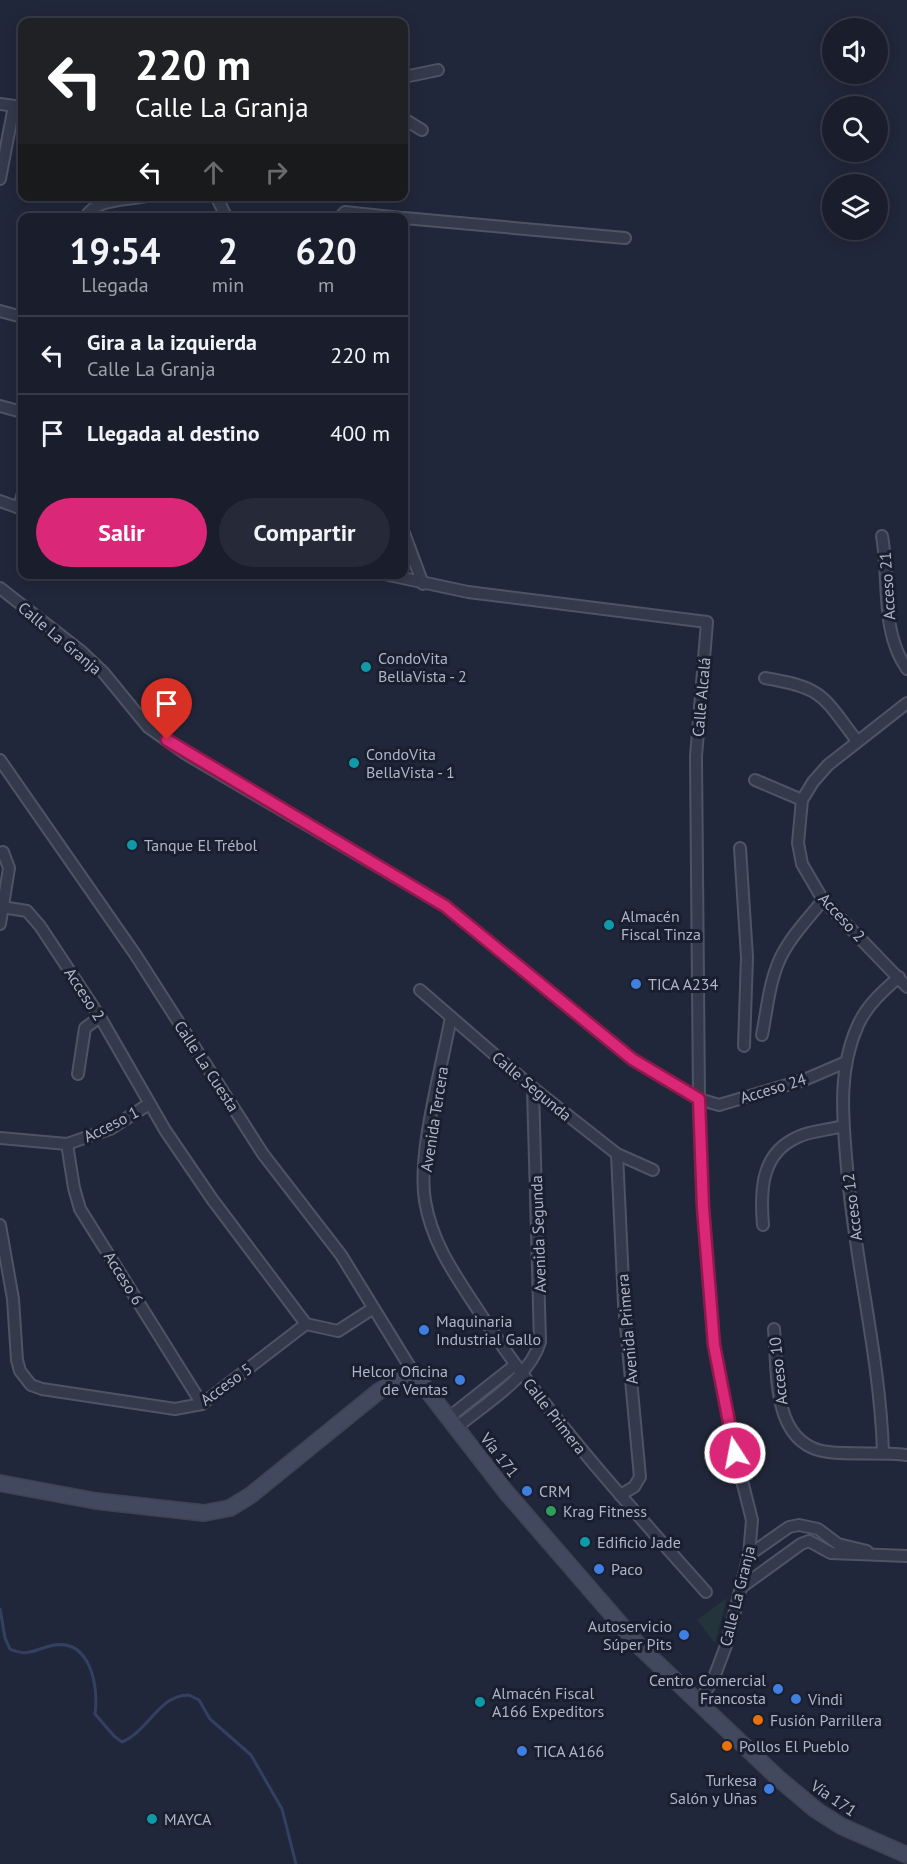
<!DOCTYPE html>
<html lang="es">
<meta charset="utf-8">
<style>
:root{--surface:#191d2c;--page:#262a38;--text:#f1f3f6;--muted:#9fa2a9;--line:#373b48;--accent:#db2777}
body{margin:0;font-family:"PT Sans",sans-serif;background:var(--page);color:var(--text);height:100vh;display:flex;flex-direction:column;font-size:22px;white-space:nowrap}
*{box-sizing:border-box;margin:0}
p{font-size:20px;color:var(--muted)}
.icon{flex:none;width:33px;height:33px;fill:none;stroke:currentColor;stroke-width:2;stroke-linecap:round;stroke-linejoin:round}
.map{position:relative;flex:1;overflow:hidden}
.drawer{position:absolute;left:18px;top:213px;width:390px;height:366px;display:flex;flex-direction:column;background:var(--surface);border-radius:12px;box-shadow:0 3px 15px #0003,0 0 0 2px var(--line)}
.drawer>*{flex:none}
.hud{position:absolute;left:18px;top:18px;width:390px;height:183px;border-radius:12px;box-shadow:0 3px 15px #0003,0 0 0 2px var(--line);background:#202124;color:#fff;overflow:hidden}
.fabs{position:absolute;left:822px;top:18px;display:grid;gap:12px}
.fabs a{display:grid;place-items:center;width:66px;height:66px;border-radius:50%;background:var(--surface);box-shadow:0 3px 15px #0003,0 0 0 2px var(--line);font-size:30px}
.pin{position:absolute;display:grid;place-items:center;width:51px;height:51px;color:#fff;margin:-62px -26px;border-radius:50% 50% 50% 0;rotate:-45deg;box-shadow:0 0 6px #0007}
.pin .icon{rotate:45deg}
.me{position:absolute;width:66px;margin:-33px;rotate:349deg;stroke-linejoin:round;filter:drop-shadow(0 0 4px #0008)}
.turn{display:flex;align-items:center;gap:21px;height:126px;padding:0 18px;font-size:27px}
.turn .icon{width:78px;height:78px;stroke-width:2.5}
.turn b{display:block;font-size:42px;line-height:51px}
.lanes{display:flex;align-items:center;height:57px;padding:0 18px;background:#0003;justify-content:center;gap:30px;direction:ltr}
.lanes .off{opacity:.35}
.eta{display:flex;justify-content:space-evenly;align-items:center;height:102px;text-align:center}
.eta b{font-size:36px;font-weight:700;line-height:42px}
.button{display:flex;gap:12px;margin-top:auto;padding:12px 18px}
.button a{flex:1;height:69px;border-radius:36px;background:var(--accent);color:#fff;font-size:24px;font-weight:700;line-height:69px;text-align:center}
.button a+a{background:var(--page);color:var(--text)}
ul{padding:0;list-style:none}
li{display:flex;align-items:center;gap:18px;height:78px;padding:0 18px;border-top:2px solid var(--line)}
li div{flex:1}
li b{display:block;font-size:22px}
li em{font-style:normal}
.map>svg:first-child{display:block}
.green{fill:#23343b}
.lines{fill:none;stroke-linecap:round;stroke-linejoin:round}
.stream{stroke:#344062;stroke-width:3}
.minor-casing{stroke:#4f5465;stroke-width:14}
.secondary-casing{stroke:#3e4354;stroke-width:18}
.minor{stroke:#343a4b;stroke-width:10}
.secondary{stroke:#42485e;stroke-width:15}
.route-casing{stroke:#8e194d;stroke-width:15}
.route{stroke:#db2777;stroke-width:10}
.culture-dot{fill:#0f9aa8;stroke:#1a1f2f;stroke-width:2}
.shop-dot{fill:#3f7fe0;stroke:#1a1f2f;stroke-width:2}
.leisure-dot{fill:#2e9e5b;stroke:#1a1f2f;stroke-width:2}
.food-dot{fill:#e8710a;stroke:#1a1f2f;stroke-width:2}
.labels{text-anchor:middle;dominant-baseline:central;stroke-width:6;stroke-linejoin:round;paint-order:stroke}
.street-label{font-size:16px;fill:#afb4c7;stroke:#1a1f2f}
.poi-label{font-size:16px;fill:#afb4c7;stroke:#1a1f2f;text-anchor:start}
</style>
<div class="map">
<svg width="907" height="1864" viewBox="0 0 907 1864">
<rect width="100%" height="100%" fill="#21273a"/>
<!-- green -->
<polygon class="green" points="727,1598 715,1643 697,1620"/>
<g class="lines">
<!-- stream -->
<path class="stream" d="M0,1609L5,1638L10,1649C27,1657 34,1650 50,1646C90,1636 99,1686 95,1714L114,1736L122,1742C149,1731 158,1695 189,1695L199,1700L210,1719L251,1755L282,1809L296,1864"/>
<!-- minor casing -->
<g class="minor-casing">
<g id="minor">
<polyline points="404,77 438,70"/>
<polyline points="0,104 22,107"/>
<polyline points="404,119 422,130"/>
<polyline points="0,179 14,106"/>
<polyline points="216,196 227,218"/>
<path d="M85,218C95,198 128,200 148,196"/>
<polyline points="339,218 345,212 401,218"/>
<polyline points="404,218 625,238"/>
<polyline points="0,311 22,317"/>
<polyline points="0,406 22,412"/>
<polyline points="0,501 22,509"/>
<polyline points="19,508 22,496"/>
<polyline points="404,533 423,584"/>
<path d="M882,536C890,580 880,631 907,669"/>
<polyline points="384,574 468,592 707,622 696,756 699,1099 703,1208 714,1345 735,1453 752,1520 749,1555 727,1643 713,1680 699,1702"/>
<polyline points="0,588 82,652 103,672 148,727 186,754 445,906 632,1059 699,1099 719,1105 804,1080 846,1062"/>
<path d="M765,678C824,688 822,695 857,741"/>
<polyline points="907,703 828,765 813,782 802,800 798,843 802,864 823,900 907,987"/>
<polyline points="0,760 135,954 263,1154 341,1255 413,1372"/>
<polyline points="755,780 802,800"/>
<polyline points="740,848 747,957 744,1046"/>
<polyline points="0,924 9,868 3,852"/>
<polyline points="420,990 533,1088 617,1154 653,1170"/>
<path d="M451,1017C442,1067 417,1153 425,1201C432,1243 455,1275 478,1310C544,1412 626,1502 706,1592"/>
<path d="M762,1035C767,1010 769,984 779,961C789,938 808,919 823,900"/>
<polyline points="78,1074 85,1028 100,1017"/>
<polyline points="0,1138 67,1144 110,1129 149,1104"/>
<polyline points="67,1144 74,1188 80,1209 202,1404"/>
<polyline points="617,1154 624,1304 640,1477 634,1487 620,1495"/>
<polyline points="0,1225 13,1299 17,1360 20,1371 31,1385 42,1389 175,1409 202,1404 306,1324 212,1199 165,1130 100,1017 40,926 27,911 2,907"/>
<path d="M763,1225C760,1190 761,1153 798,1137C810,1131 829,1130 843,1126"/>
<polyline points="306,1324 338,1331 372,1309"/>
<path d="M774,1329C778,1373 771,1445 828,1452C854,1455 881,1452 907,1455"/>
<polyline points="448,1418 515,1365"/>
<path d="M456,1428C484,1404 529,1379 540,1342L533,1088"/>
<path d="M883,1452C880,1357 855,1263 847,1168C843,1120 837,1071 858,1025C867,1005 883,991 899,977"/>
<polyline points="749,1555 789,1527 799,1525 818,1529 838,1544 867,1551"/>
<polyline points="743,1586 801,1544 809,1541 831,1553 907,1556"/>
</g>
</g>
<!-- secondary casing -->
<g class="secondary-casing">
<polyline id="secondary" points="0,1483 96,1501 204,1513 230,1508 251,1495 379,1391 413,1372 506,1492 641,1648 778,1778 816,1810 841,1826 907,1855"/>
</g>
<!-- minor -->
<use href="#minor" class="minor"/>
<!-- secondary -->
<use href="#secondary" class="secondary"/>
</g>
<g class="lines">
<!-- route casing -->
<g class="route-casing">
<polyline id="route" points="167,740 445,906 632,1059 699,1099 703,1208 714,1345 735,1453"/>
</g>
<!-- route -->
<use href="#route" class="route"/>
</g>
<!-- markers -->
<g class="culture-dot">
<circle cx="366" cy="667" r="6"/>
<circle cx="354" cy="763" r="6"/>
<circle cx="132" cy="845" r="6"/>
<circle cx="609" cy="925" r="6"/>
<circle cx="585" cy="1542" r="6"/>
<circle cx="480" cy="1702" r="6"/>
<circle cx="152" cy="1819" r="6"/>
</g>
<g class="shop-dot">
<circle cx="636" cy="984" r="6"/>
<circle cx="424" cy="1330" r="6"/>
<circle cx="460" cy="1380" r="6"/>
<circle cx="527" cy="1491" r="6"/>
<circle cx="599" cy="1569" r="6"/>
<circle cx="684" cy="1635" r="6"/>
<circle cx="778" cy="1689" r="6"/>
<circle cx="796" cy="1699" r="6"/>
<circle cx="522" cy="1751" r="6"/>
<circle cx="769" cy="1789" r="6"/>
</g>
<circle class="leisure-dot" cx="551" cy="1511" r="6"/>
<g class="food-dot">
<circle cx="758" cy="1720" r="6"/>
<circle cx="727" cy="1746" r="6"/>
</g>
<g class="labels">
<!-- street labels -->
<g class="street-label">
<text transform="translate(887 586) rotate(-94)">Acceso 21</text>
<text transform="translate(60 638) rotate(40)">Calle La Granja</text>
<text transform="translate(701 697) rotate(-85)">Calle Alcalá</text>
<text transform="translate(842 917) rotate(47)">Acceso 2</text>
<text transform="translate(85 994) rotate(57)">Acceso 2</text>
<text transform="translate(207 1066) rotate(57)">Calle La Cuesta</text>
<text transform="translate(532 1086) rotate(40)">Calle Segunda</text>
<text transform="translate(773 1088) rotate(-17)">Acceso 24</text>
<text transform="translate(434 1119) rotate(-81)">Avenida Tercera</text>
<text transform="translate(111 1124) rotate(-27)">Acceso 1</text>
<text transform="translate(852 1207) rotate(-97)">Acceso 12</text>
<text transform="translate(538 1234) rotate(-92)">Avenida Segunda</text>
<text transform="translate(124 1278) rotate(58)">Acceso 6</text>
<text transform="translate(627 1329) rotate(-95)">Avenida Primera</text>
<text transform="translate(778 1371) rotate(-96)">Acceso 10</text>
<text transform="translate(226 1384) rotate(-36)">Acceso 5</text>
<text transform="translate(555 1416) rotate(52)">Calle Primera</text>
<text transform="translate(500 1455) rotate(52)">Vía 171</text>
<text transform="translate(737 1596) rotate(-76)">Calle La Granja</text>
<text transform="translate(834 1798) rotate(34)">Vía 171</text>
</g>
<!-- poi labels -->
<g class="poi-label">
<text x="378" y="658">CondoVita<tspan x="378" dy="18">BellaVista - 2</tspan></text>
<text x="366" y="754">CondoVita<tspan x="366" dy="18">BellaVista - 1</tspan></text>
<text x="144" y="845">Tanque El Trébol</text>
<text x="621" y="916">Almacén<tspan x="621" dy="18">Fiscal Tinza</tspan></text>
<text x="648" y="984">TICA A234</text>
<text x="436" y="1321">Maquinaria<tspan x="436" dy="18">Industrial Gallo</tspan></text>
<text x="448" y="1371" text-anchor="end">Helcor Oficina<tspan x="448" dy="18">de Ventas</tspan></text>
<text x="539" y="1491">CRM</text>
<text x="563" y="1511">Krag Fitness</text>
<text x="597" y="1542">Edificio Jade</text>
<text x="611" y="1569">Paco</text>
<text x="672" y="1626" text-anchor="end">Autoservicio<tspan x="672" dy="18">Súper Pits</tspan></text>
<text x="766" y="1680" text-anchor="end">Centro Comercial<tspan x="766" dy="18">Francosta</tspan></text>
<text x="492" y="1693">Almacén Fiscal<tspan x="492" dy="18">A166 Expeditors</tspan></text>
<text x="808" y="1699">Vindi</text>
<text x="770" y="1720">Fusión Parrillera</text>
<text x="739" y="1746">Pollos El Pueblo</text>
<text x="534" y="1751">TICA A166</text>
<text x="757" y="1780" text-anchor="end">Turkesa<tspan x="757" dy="18">Salón y Uñas</tspan></text>
<text x="164" y="1819">MAYCA</text>
</g>
</g>
</svg>
<div class="fabs">
<a><svg class="icon" aria-label="sound" viewBox="0 0 24 24"><path d="M4 9h4l5-4v14l-5-4H4zM17 9q2 3 0 6"/></svg></a>
<a><svg class="icon" aria-label="search" viewBox="0 0 24 24"><circle cx="10" cy="10" r="6"/><path d="M15 15l6 6"/></svg></a>
<a><svg class="icon" aria-label="layers" viewBox="0 0 24 24"><path d="M12 4l9 5-9 5-9-5zM3 14l9 5 9-5"/></svg></a>
</div>
<div class="pin" style="left:167px;top:740px;background:#d93025"><svg class="icon" aria-label="arrive" viewBox="0 0 24 24"><path d="M6 21V4h12l-3 4 3 4H6"/></svg></div>
<svg class="me" style="left:735px;top:1453px" viewBox="-20 -20 40 40"><circle r="17" fill="#db2777" stroke="#fff" stroke-width="3"/><path d="M0-11L8 9 0 5-8 9z" fill="#fff"/></svg>
<div class="hud">
<div class="turn"><svg class="icon" aria-label="left" viewBox="0 0 24 24"><path d="M17 20v-9H6M10 6l-5 5 5 5"/></svg><div><b>220 m</b>Calle La Granja</div></div>
<div class="lanes"><svg class="icon" aria-label="left" viewBox="0 0 24 24"><path d="M17 20v-9H6M10 6l-5 5 5 5"/></svg><svg class="icon off" aria-label="ahead" viewBox="0 0 24 24"><path d="M12 20V5M6 11l6-6 6 6"/></svg><svg class="icon off" aria-label="right" viewBox="0 0 24 24"><path d="M7 20v-9h11M14 6l5 5-5 5"/></svg></div>
</div>
<section class="drawer">
<div class="eta">
<div><b>19:54</b><p>Llegada</p></div>
<div><b>2</b><p>min</p></div>
<div><b>620</b><p>m</p></div>
</div>
<ul>
<li><svg class="icon" aria-label="left" viewBox="0 0 24 24"><path d="M17 20v-9H6M10 6l-5 5 5 5"/></svg><div><b>Gira a la izquierda</b><p>Calle La Granja</p></div><em>220 m</em></li>
<li><svg class="icon" aria-label="arrive" viewBox="0 0 24 24"><path d="M6 21V4h12l-3 4 3 4H6"/></svg><div><b>Llegada al destino</b></div><em>400 m</em></li>
</ul>
<div class="button"><a>Salir</a><a>Compartir</a></div>
</section>
</div>
